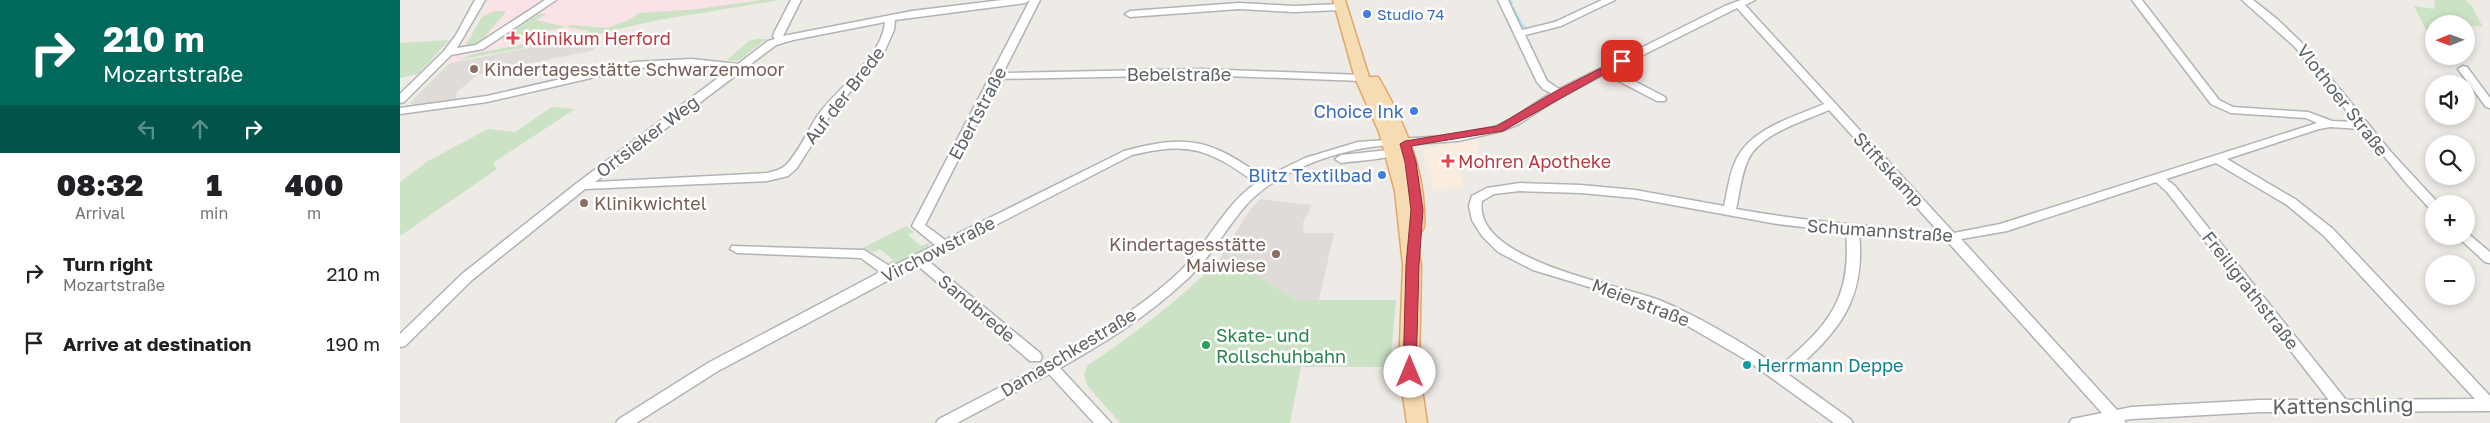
<!DOCTYPE html>
<meta charset="utf-8">
<style>
:root{--surface:#fff;--page:#f2f2f2;--text:#202124;--muted:#757577}
body{margin:0;font-family:"Golos Text",sans-serif;background:var(--page);color:var(--text);height:100vh;display:flex;flex-direction:column;font-size:19px;white-space:nowrap}
*{box-sizing:border-box;margin:0}
p{font-size:16px;color:var(--muted)}
.icon{flex:none;width:28px;height:28px;fill:none;stroke:currentColor;stroke-width:2;stroke-linecap:round;stroke-linejoin:round}
.map{position:relative;flex:1;overflow:hidden}
.side{display:flex;flex-direction:column;background:var(--surface);width:400px}
.side>*{flex:none}
.guide{background:#00695c;color:#fff;overflow:hidden}
.needle{width:32px;rotate:269deg}
.fabs{position:absolute;left:2025px;top:15px;display:grid;gap:10px}
.fabs a{display:grid;place-items:center;width:50px;height:50px;border-radius:50%;background:var(--surface);box-shadow:0 2px 8px #0003;font-size:25px}
.pin{position:absolute;display:grid;place-items:center;width:42px;height:42px;color:#fff;margin:-21px;border-radius:10px;box-shadow:0 2px 8px #0006}
.me{position:absolute;width:55px;margin:-28px;rotate:0deg;stroke-linejoin:round;filter:drop-shadow(0 0 4px #0008)}
.turn{display:flex;align-items:center;gap:18px;height:105px;padding:0 20px;font-size:22px}
.turn .icon{width:65px;height:65px;stroke-width:2.5}
.turn b{display:block;font-size:35px;line-height:42px}
.lanes{display:flex;align-items:center;height:48px;padding:0 20px;background:#0003;justify-content:center;gap:25px;direction:ltr}
.lanes .off{opacity:.35}
.eta{display:flex;justify-content:space-evenly;align-items:center;height:85px;text-align:center}
.eta b{font-size:30px;font-weight:800;line-height:35px}
ul{padding:0;list-style:none}
li{display:flex;align-items:center;gap:15px;height:70px;padding:0 20px}
li div{flex:1}
li b{display:block;font-size:19px}
li em{font-style:normal}
main{display:flex;flex:1;min-height:0}
.map>svg:first-child{display:block}
.commercial{fill:#faedde}
.education{fill:#e0dbd7}
.medical{fill:#f9e3e6}
.green{fill:#cbe2c5}
.lines{fill:none;stroke-linecap:round;stroke-linejoin:round}
.stream{stroke:#aee6f5;stroke-width:2.5}
.minor-casing{stroke:#b0b4b6;stroke-width:3}
.major-casing{stroke:#e2a66a;stroke-width:3}
.minor{fill:#fff;fill-rule:evenodd}
.major{fill:#f6dcb2;fill-rule:evenodd}
.route{fill:#d64358;stroke:#8b2c39}
.shop-dot{fill:#3f7fe0;stroke:#fff;stroke-width:2}
.health-dot{fill:#e0444e;stroke:#fff;stroke-width:2}
.education-dot{fill:#8d6e63;stroke:#fff;stroke-width:2}
.leisure-dot{fill:#2e9e5b;stroke:#fff;stroke-width:2}
.culture-dot{fill:#0f9aa8;stroke:#fff;stroke-width:2}
.labels{text-anchor:middle;dominant-baseline:central;stroke-width:5;stroke-linejoin:round;paint-order:stroke}
.far-shop-label{font-size:15px;fill:#366cbe;stroke:#fff;text-anchor:start}
.health-label{font-size:18px;fill:#be3a42;stroke:#fff;text-anchor:start}
.education-label{font-size:18px;fill:#785e54;stroke:#fff;text-anchor:start}
.street-label{font-size:18px;fill:#5d6264;stroke:#fff}
.shop-label{font-size:18px;fill:#366cbe;stroke:#fff;text-anchor:end}
.leisure-label{font-size:18px;fill:#27864d;stroke:#fff;text-anchor:start}
.culture-label{font-size:18px;fill:#0d838f;stroke:#fff;text-anchor:start}
.near-street-label{font-size:21px;fill:#5d6264;stroke:#fff}
</style>
<main>
<section class="side">
<div class="guide">
<div class="turn"><svg class="icon" aria-label="right" viewBox="0 0 24 24"><path d="M7 20v-9h11M14 6l5 5-5 5"/></svg><div><b>210 m</b>Mozartstraße</div></div>
<div class="lanes"><svg class="icon off" aria-label="left" viewBox="0 0 24 24"><path d="M17 20v-9H6M10 6l-5 5 5 5"/></svg><svg class="icon off" aria-label="ahead" viewBox="0 0 24 24"><path d="M12 20V5M6 11l6-6 6 6"/></svg><svg class="icon" aria-label="right" viewBox="0 0 24 24"><path d="M7 20v-9h11M14 6l5 5-5 5"/></svg></div>
</div>
<div class="eta">
<div><b>08:32</b><p>Arrival</p></div>
<div><b>1</b><p>min</p></div>
<div><b>400</b><p>m</p></div>
</div>
<ul>
<li><svg class="icon" aria-label="right" viewBox="0 0 24 24"><path d="M7 20v-9h11M14 6l5 5-5 5"/></svg><div><b>Turn right</b><p>Mozartstraße</p></div><em>210 m</em></li>
<li><svg class="icon" aria-label="arrive" viewBox="0 0 24 24"><path d="M6 21V4h12l-3 4 3 4H6"/></svg><div><b>Arrive at destination</b></div><em>190 m</em></li>
</ul>
</section>
<div class="map">
<svg width="2090" height="423" viewBox="0 0 2090 423">
<rect width="100%" height="100%" fill="#eeeae5"/>
<!-- commercial -->
<polygon class="commercial" points="1076,139 1079,161 1072,168 1058,170 1064,187 1034,190 1023,150"/>
<!-- education -->
<g class="education">
<polygon points="195,35 194,50 79,74 57,92 55,101 25,106 14,106 10,103 50,63"/>
<polygon points="860,199 912,205 903,223 904,233 934,233 919,300 897,300 845,268 819,260 849,211"/>
</g>
<!-- medical -->
<polygon class="medical" points="91,0 361,0 298,9 239,13 229,20 207,28 73,54 46,64 73,31"/>
<!-- green -->
<g class="green">
<polygon points="361,0 380,0 258,20 193,35 58,60 73,54 191,31 166,27 100,40 138,14 147,14 136,20 166,27 172,25 207,28 229,20 239,13 298,9"/>
<polygon points="2035,0 2065,0 2071,5 2083,27 2045,21 2046,24 2034,24 2034,37 2029,36 2014,6 2034,9"/>
<polygon points="95,11 105,11 105,13 79,43 66,45 82,17"/>
<polygon points="356,39 366,39 338,61 327,60 349,41"/>
<polygon points="49,40 18,74 0,78 0,43"/>
<polygon points="152,107 175,109 93,163 97,169 0,236 0,182 28,161 88,129 115,132"/>
<path d="M506,226L514,232L508,235L521,246L528,243L529,244C525,256 498,267 486,264L493,260L480,249L473,252L461,249Z"/>
<path d="M819,260L845,268L897,300H996L990,367H901L890,423H720L687,385L684,373L688,365C735,334 779,300 819,260Z"/>
</g>
<g class="lines">
<!-- stream -->
<g class="stream">
<polyline points="1110,0 1112,4"/>
<polyline points="1113,8 1121,23"/>
<polyline points="1161,19 1166,17"/>
<polyline points="1147,24 1158,20"/>
<polyline points="1122,25 1126,28 1134,28"/>
</g>
<!-- minor casing -->
<g class="minor-casing">
<g id="minor">
<polygon points="75,0 85,0 57,48 76,45 145,0 156,0 83,49 51,55 4,102 0,103 0,94 44,51 56,35"/>
<path d="M391,0H401L383,36L512,11L602,0H630L625,3L495,20L494,30L485,50L429,117L397,168L388,176L367,181L185,189L72,280L5,346L0,347V334L62,274L177,183L330,69L292,65L234,68L87,102L0,114V108L87,96L234,62L292,59L338,64L368,41L375,39L373,36L375,31ZM485,22C482,58 438,87 418,115C408,130 400,150 387,164C381,170 375,171 367,173L195,182L376,45L393,40Z"/>
<path d="M630,0H640L603,73L801,69L962,75L967,78L962,81L801,75L599,79L525,225L545,240L724,151C787,134 811,139 864,178L905,158L958,142L1044,136L1094,127L1111,119L1151,93L1143,89L1137,82L1098,0H1108L1122,30L1155,22L1202,0H1215L1161,26L1125,35L1147,81L1159,89L1325,6L1341,0H1355L1345,5L1554,233L1600,224L1917,123L1906,118L1831,113L1811,104L1732,0H1742L1819,100L1833,107L1908,112L1932,121L1956,122L1895,47L1842,0H1853L1877,19L1902,43L1991,152L2039,204H2034V210L2030,209L2006,183L1962,129L1930,127L1919,129L1827,159L1895,199L1933,229L2090,396V411L1860,412L1731,419L1724,420L1726,423H1669L1672,419L1702,413L1547,241L1459,233C1466,301 1438,333 1389,375L1450,419L1453,423H1434L1348,361L1274,318L1229,299L1133,270L1098,252L1082,236L1072,220L1069,206L1072,196L1087,188L1120,183L1181,185L1235,190L1324,206C1328,190 1329,173 1337,158C1353,127 1395,117 1424,104L1337,8L1213,70L1265,97L1266,99L1265,101H1257L1205,74L1157,99L1119,124L1102,131L1058,141L1002,145L1005,148C993,161 958,160 941,163L935,159L941,155L989,150L995,145C948,146 880,168 847,204C825,229 810,259 785,281C748,316 704,343 660,368L711,423H694L649,374L557,423H536L539,419C620,376 707,337 776,275C806,248 822,207 856,183C809,149 789,141 732,155L527,260L640,353L642,357L640,361H630L517,265L318,371L236,423H216L219,419L308,363L480,272L461,258L337,253L330,249L332,246L464,250L491,267L535,245L512,226ZM1429,110L1539,232C1471,227 1403,221 1336,209C1340,192 1341,175 1348,160C1360,133 1405,121 1429,110ZM1816,163L1887,205L1923,235L2075,399L1946,400L1775,186L1766,179ZM1756,182L1767,192L1929,400H1860L1731,407L1717,410L1561,239L1607,231ZM1120,191L1181,193L1235,198L1377,224L1446,232C1452,299 1428,326 1379,367C1341,342 1302,318 1259,300C1219,284 1072,261 1082,201L1094,194Z"/>
<polygon points="839,3 894,6 941,4 946,7 941,10 894,12 839,9 730,17 725,14 730,11"/>
<polygon points="2063,66 2067,67 2090,98 2090,108 2086,107 2058,69"/>
<polygon points="2066,232 2090,252 2090,263 2085,262 2060,239 2059,236 2066,236"/>
</g>
</g>
<!-- major casing -->
<g class="major-casing">
<path id="major" d="M933,0H945L969,77H978L980,80C1003,121 1023,164 1024,212C1024,218 1026,225 1022,231L1016,232L1021,265L1019,369L1027,423H1007L999,369L1003,265L995,191L979,132L955,78Z"/>
</g>
<!-- minor -->
<use href="#minor" class="minor"/>
<!-- major -->
<use href="#major" class="major"/>
</g>
<!-- route -->
<polygon class="route" points="1219,59 1227,61 1103,131 1011,146 1016,162 1023,210 1019,265 1016,372 1014,375 1005,375 1003,372 1006,265 1011,210 1005,162 1000,144 1005,141 1097,126 1156,91"/>
<!-- markers -->
<g class="shop-dot">
<circle cx="967" cy="14" r="5"/>
<circle cx="1014" cy="111" r="5"/>
<circle cx="982" cy="175" r="5"/>
</g>
<g class="health-dot">
<path d="M110.5 30.5h5v5h5v5h-5v5h-5v-5h-5v-5h5z"/>
<path d="M1045.5 153.5h5v5h5v5h-5v5h-5v-5h-5v-5h5z"/>
</g>
<g class="education-dot">
<circle cx="74" cy="69" r="5"/>
<circle cx="184" cy="203" r="5"/>
<circle cx="876" cy="254" r="5"/>
</g>
<circle class="leisure-dot" cx="806" cy="345" r="5"/>
<circle class="culture-dot" cx="1347" cy="365" r="5"/>
<g class="labels">
<!-- far-shop labels -->
<g class="far-shop-label">
<text x="977" y="14">Studio 74</text>
</g>
<!-- health labels -->
<g class="health-label">
<text x="124" y="38">Klinikum Herford</text>
<text x="1058" y="161">Mohren Apotheke</text>
</g>
<!-- education labels -->
<g class="education-label">
<text x="84" y="69">Kindertagesstätte Schwarzenmoor</text>
<text x="194" y="203">Klinikwichtel</text>
<text x="866" y="244" text-anchor="end">Kindertagesstätte<tspan x="866" dy="21">Maiwiese</tspan></text>
</g>
<!-- street labels -->
<g class="street-label">
<text x="779" y="74">Bebelstraße</text>
<text transform="translate(444 95) rotate(-52)">Auf der Brede</text>
<text transform="translate(1943 100) rotate(52)">Vlothoer Straße</text>
<text transform="translate(577 113) rotate(-62)">Ebertstraße</text>
<text transform="translate(247 136) rotate(-37)">Ortsieker Weg</text>
<text transform="translate(1489 169) rotate(47)">Stiftskamp</text>
<text transform="translate(1480 230) rotate(4)">Schumannstraße</text>
<text transform="translate(538 249) rotate(-27)">Virchowstraße</text>
<text transform="translate(1851 290) rotate(52)">Freiligrathstraße</text>
<text transform="translate(1241 302) rotate(21)">Meierstraße</text>
<text transform="translate(577 308) rotate(40)">Sandbrede</text>
<text transform="translate(668 352) rotate(-31)">Damaschkestraße</text>
</g>
<!-- shop labels -->
<g class="shop-label">
<text x="1004" y="111">Choice Ink</text>
<text x="972" y="175">Blitz Textilbad</text>
</g>
<!-- leisure labels -->
<g class="leisure-label">
<text x="816" y="335">Skate- und<tspan x="816" dy="21">Rollschuhbahn</tspan></text>
</g>
<!-- culture labels -->
<g class="culture-label">
<text x="1357" y="365">Herrmann Deppe</text>
</g>
<!-- near-street labels -->
<g class="near-street-label">
<text transform="translate(1943 405) rotate(-1)">Kattenschling</text>
</g>
</g>
</svg>
<div class="fabs">
<a><svg class="needle" viewBox="-14 -14 28 28"><path d="M0-13l5 13h-10z" fill="#e53935"/><path d="M0 13l5-13h-10z" fill="#757577"/></svg></a>
<a><svg class="icon" aria-label="sound" viewBox="0 0 24 24"><path d="M4 9h4l5-4v14l-5-4H4zM17 9q2 3 0 6"/></svg></a>
<a><svg class="icon" aria-label="search" viewBox="0 0 24 24"><circle cx="10" cy="10" r="6"/><path d="M15 15l6 6"/></svg></a>
<a>+</a>
<a>−</a>
</div>
<div class="pin" style="left:1222px;top:61px;background:#d93025"><svg class="icon" aria-label="arrive" viewBox="0 0 24 24"><path d="M6 21V4h12l-3 4 3 4H6"/></svg></div>
<svg class="me" style="left:1010px;top:372px" viewBox="-20 -20 40 40"><circle r="19" fill="#fff"/><path d="M0-13L10 11 0 6-10 11z" fill="#d64358"/></svg>
</div>
</main>
